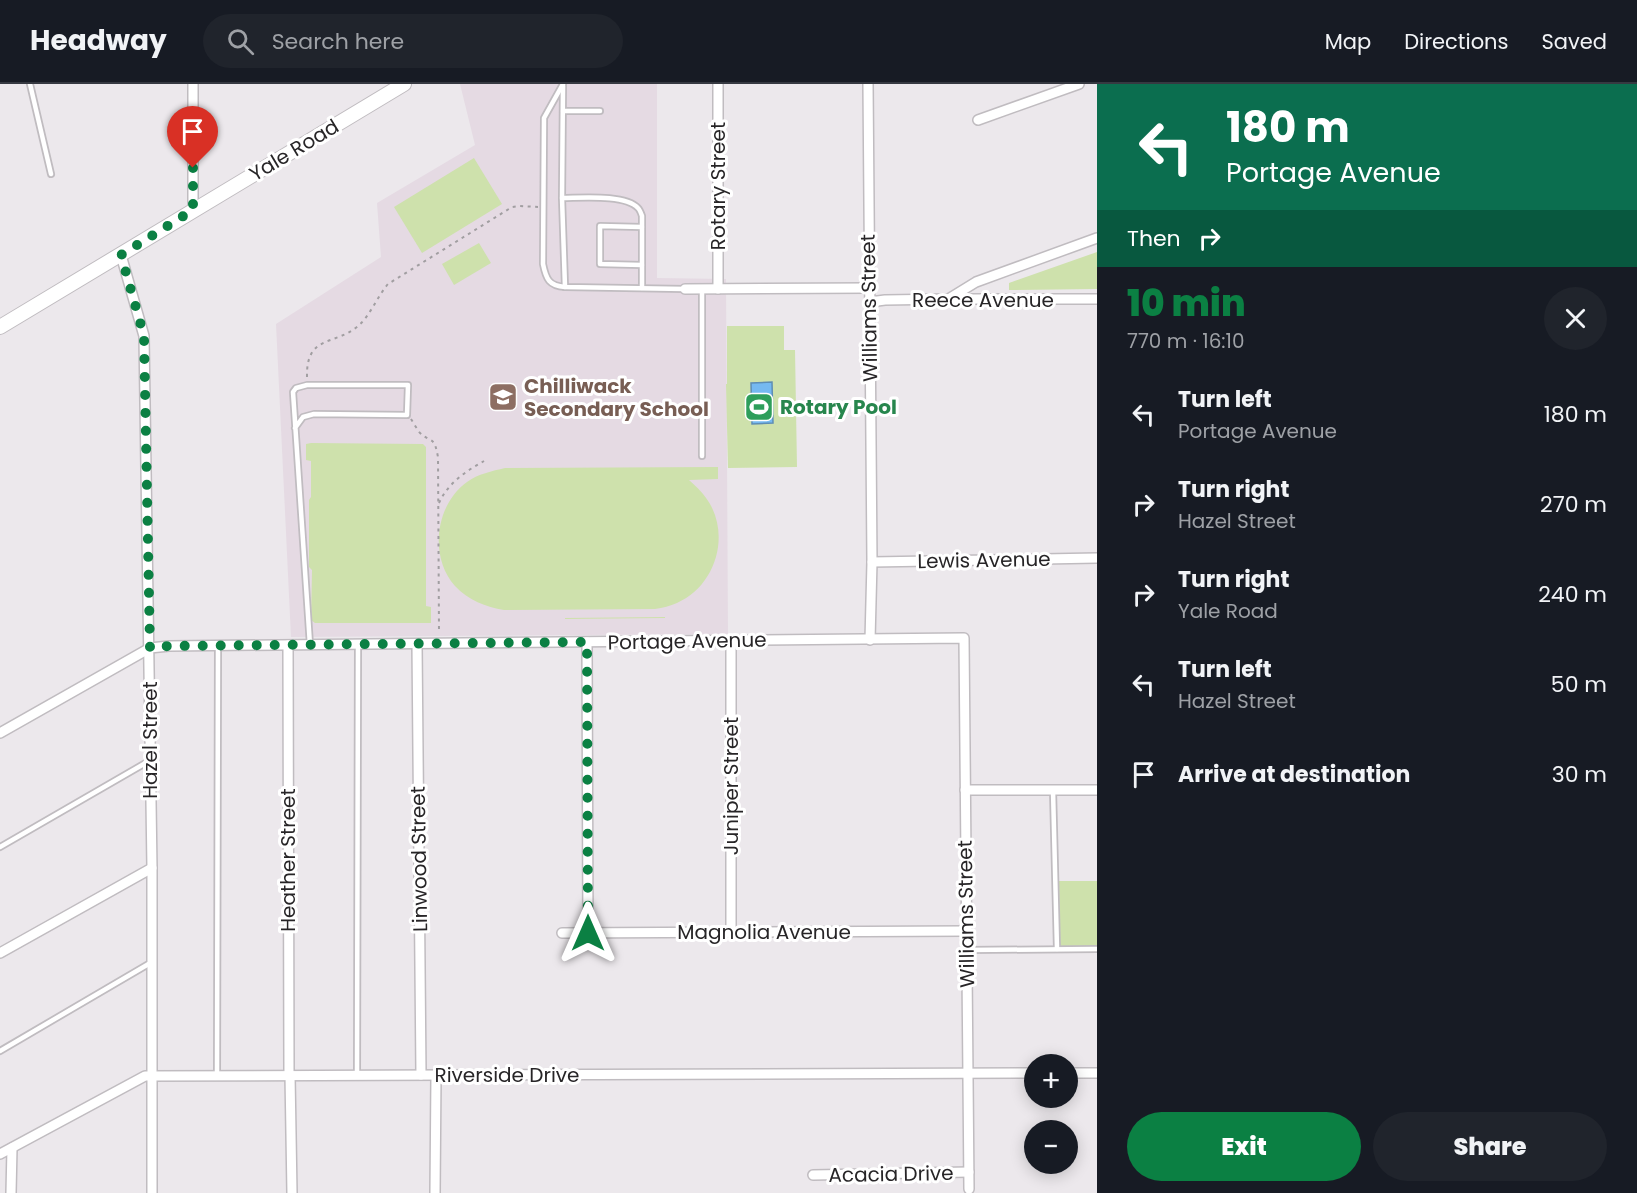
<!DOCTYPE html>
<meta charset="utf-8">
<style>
:root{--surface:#171b24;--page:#20242c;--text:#f1f3f6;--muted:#9ea1a6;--line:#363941;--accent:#0b8043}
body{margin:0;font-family:Poppins,sans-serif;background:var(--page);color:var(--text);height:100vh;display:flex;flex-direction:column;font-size:22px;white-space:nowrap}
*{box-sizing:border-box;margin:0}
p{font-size:20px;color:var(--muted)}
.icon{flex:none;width:33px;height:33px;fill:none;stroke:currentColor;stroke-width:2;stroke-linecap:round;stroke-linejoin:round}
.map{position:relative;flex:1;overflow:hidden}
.sheet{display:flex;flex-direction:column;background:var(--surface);width:540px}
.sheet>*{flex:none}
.top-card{background:#0b6e4f;color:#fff;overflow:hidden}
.tools{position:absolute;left:1024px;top:970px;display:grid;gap:12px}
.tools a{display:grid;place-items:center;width:54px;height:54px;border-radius:50%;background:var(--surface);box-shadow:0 3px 15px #0003;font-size:30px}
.pin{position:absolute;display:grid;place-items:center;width:51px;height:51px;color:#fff;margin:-62px -26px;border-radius:50% 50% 50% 0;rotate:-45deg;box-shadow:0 0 6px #0007}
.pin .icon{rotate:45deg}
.me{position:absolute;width:66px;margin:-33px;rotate:0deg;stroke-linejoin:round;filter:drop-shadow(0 0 4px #0008)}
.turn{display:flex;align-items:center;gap:21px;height:126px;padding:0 30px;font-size:27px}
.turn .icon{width:78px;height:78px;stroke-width:2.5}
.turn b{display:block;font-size:42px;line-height:51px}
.then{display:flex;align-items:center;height:57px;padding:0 30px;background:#0003;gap:12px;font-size:22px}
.round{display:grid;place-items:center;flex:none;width:63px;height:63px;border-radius:32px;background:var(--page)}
.summary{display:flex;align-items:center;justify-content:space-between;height:102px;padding:0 30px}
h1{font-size:36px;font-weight:800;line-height:45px;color:var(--accent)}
.cta{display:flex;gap:12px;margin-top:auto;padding:12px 30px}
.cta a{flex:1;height:69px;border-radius:36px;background:var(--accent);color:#fff;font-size:24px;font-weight:800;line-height:69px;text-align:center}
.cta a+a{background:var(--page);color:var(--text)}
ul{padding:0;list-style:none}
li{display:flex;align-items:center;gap:18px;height:90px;padding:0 30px}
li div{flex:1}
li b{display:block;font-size:22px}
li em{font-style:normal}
header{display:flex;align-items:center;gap:36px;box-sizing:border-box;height:84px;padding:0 30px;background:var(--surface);border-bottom:2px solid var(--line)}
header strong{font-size:28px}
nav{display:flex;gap:33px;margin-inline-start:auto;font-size:21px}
.search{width:420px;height:54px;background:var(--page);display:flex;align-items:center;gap:15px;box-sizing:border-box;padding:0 21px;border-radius:33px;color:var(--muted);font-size:22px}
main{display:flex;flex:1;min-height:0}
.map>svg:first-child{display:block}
.built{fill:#e5dae3}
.green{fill:#cee1ac}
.water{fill:#75b9f1;stroke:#5e8db4;stroke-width:1.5}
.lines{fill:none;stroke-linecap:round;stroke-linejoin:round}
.lane-casing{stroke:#c0bcc0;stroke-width:8}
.street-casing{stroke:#c0bcc0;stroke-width:12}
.secondary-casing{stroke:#c0bcc0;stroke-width:16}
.path{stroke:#a19ea1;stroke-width:2;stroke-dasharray:3 4.5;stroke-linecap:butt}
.lane{stroke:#fff;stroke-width:4.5}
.street{stroke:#fff;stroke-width:9}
.secondary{stroke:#fff;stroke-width:14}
.route{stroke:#0b8043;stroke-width:10;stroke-dasharray:0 18}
.labels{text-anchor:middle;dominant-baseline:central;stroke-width:6;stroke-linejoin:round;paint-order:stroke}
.street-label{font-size:20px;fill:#272527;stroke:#fff}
.education-label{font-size:20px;font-weight:bold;fill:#785e54;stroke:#fff;text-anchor:start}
.leisure-label{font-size:20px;font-weight:bold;fill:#27864d;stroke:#fff;text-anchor:start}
</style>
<header>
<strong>Headway</strong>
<div class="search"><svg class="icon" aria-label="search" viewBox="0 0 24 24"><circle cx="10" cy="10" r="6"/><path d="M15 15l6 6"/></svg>Search here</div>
<nav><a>Map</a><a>Directions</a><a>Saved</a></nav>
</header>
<main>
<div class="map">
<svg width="1097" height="1109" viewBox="0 0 1097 1109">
<rect width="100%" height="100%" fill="#ece8ec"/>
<!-- built -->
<polygon class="built" points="460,0 657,0 657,194 726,195 728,550 291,553 276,240 381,173 377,119 475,61"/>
<!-- green -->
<g class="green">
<polygon points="474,74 502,120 422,169 394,123"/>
<polygon points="479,159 491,179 454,201 442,180"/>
<polygon points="1097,168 1097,205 1009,206 1009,199"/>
<polygon points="727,242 784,242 784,266 795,266 797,383 728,384 726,300 727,300"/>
<polygon points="311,359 423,360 426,363 426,522 431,523 431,539 315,539 311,536 312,486 309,483 309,416 311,413 311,377 306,376 306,360"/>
<path d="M718,383V395L689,396C697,403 705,411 710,420C730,455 714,503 677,519C670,522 663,524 655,525L504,526C486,523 468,516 455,502C429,473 435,421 467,398C478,390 492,387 505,384Z"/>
<polygon points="665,533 665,534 565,535 565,534"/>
<polygon points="1059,797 1097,797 1097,865 1064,865 1060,862"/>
</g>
<!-- water -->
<polygon class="water" points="772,298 773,339 752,340 751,299"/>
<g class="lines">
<!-- lane casing -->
<g class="lane-casing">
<g id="lane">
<polyline points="30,0 51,90"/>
<path d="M563,0L544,34L543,180C546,195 549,202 565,203L685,205"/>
<polyline points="563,2 562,114 565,203"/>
<polyline points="563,27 600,27"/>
<path d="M562,114C581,114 625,110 638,124C640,126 641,129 642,132V204"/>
<polyline points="642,143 600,142 600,180 642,181"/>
<polyline points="702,205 702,372"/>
<polyline points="295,344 303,333 314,330 407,331 408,301 307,301 296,304 293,308 310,561"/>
<polyline points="1053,706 1057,865"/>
<polyline points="0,763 149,677"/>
<polyline points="968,866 1097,865"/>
<polyline points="0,967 152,878"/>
<polyline points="217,991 218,562"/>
<polyline points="357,991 358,560"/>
</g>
</g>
<!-- street casing -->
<g class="street-casing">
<g id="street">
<polyline points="193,0 193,126"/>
<polyline points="868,0 872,478 870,556"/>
<polyline points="978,36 1079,0"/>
<polyline points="121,171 144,252 152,784 152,1109"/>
<polyline points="685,205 869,204"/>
<polyline points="718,205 718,0"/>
<polyline points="950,214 976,198 1097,154"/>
<polyline points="870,218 885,216 948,215 1097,215"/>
<polyline points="872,478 1097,474"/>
<polyline points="731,557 731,848"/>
<polyline points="587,558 588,849"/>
<polyline points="417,560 421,991"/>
<polyline points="288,561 289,991"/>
<polyline points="0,649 150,564 169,562 964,554 969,1105"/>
<polyline points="965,706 1097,706"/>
<polyline points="562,849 966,847"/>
<polyline points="0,869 152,784"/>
<polyline points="1068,989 1097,989"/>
<polyline points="290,991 292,1109"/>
<polyline points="0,1070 145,992 1035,989"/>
<polyline points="813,1091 969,1088"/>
<polyline points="11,1109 12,1064"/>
<polyline points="435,1109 436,991"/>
</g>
</g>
<!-- secondary casing -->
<g class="secondary-casing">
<polyline id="secondary" points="0,243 404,0"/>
</g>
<!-- path -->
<g class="path">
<path d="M307,293C306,250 335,262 358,242C370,232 377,213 388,200L512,123L520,122L538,123"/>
<path d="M411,335C414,340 417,345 420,349C433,360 434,352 438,373L439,549"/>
<path d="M439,419C448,399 466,387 484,377"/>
</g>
<!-- lane -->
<use href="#lane" class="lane"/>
<!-- street -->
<use href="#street" class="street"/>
<!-- secondary -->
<use href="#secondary" class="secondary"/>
</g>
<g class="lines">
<!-- route -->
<polyline class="route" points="193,84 193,126 121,171 144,252 150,564 168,562 587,558 588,849"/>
</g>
<!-- icons -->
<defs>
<g id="school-square" transform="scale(1.5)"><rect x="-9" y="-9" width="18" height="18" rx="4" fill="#8d6e63" stroke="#fff"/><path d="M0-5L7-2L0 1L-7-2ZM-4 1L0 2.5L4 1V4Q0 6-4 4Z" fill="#fff"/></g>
<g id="stadium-square" transform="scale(1.5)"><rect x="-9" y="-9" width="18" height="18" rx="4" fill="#2e9e5b" stroke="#fff"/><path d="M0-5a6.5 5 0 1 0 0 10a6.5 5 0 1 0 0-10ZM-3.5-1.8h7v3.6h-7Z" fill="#fff"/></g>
</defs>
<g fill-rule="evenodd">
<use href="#school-square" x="503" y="313"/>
<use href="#stadium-square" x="759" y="323"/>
</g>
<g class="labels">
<!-- street labels -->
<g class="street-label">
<text transform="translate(294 66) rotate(-31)">Yale Road</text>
<text transform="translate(718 102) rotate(-90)">Rotary Street</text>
<text x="983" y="216">Reece Avenue</text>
<text transform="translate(869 224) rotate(-91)">Williams Street</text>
<text transform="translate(984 476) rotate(-1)">Lewis Avenue</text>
<text transform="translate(687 557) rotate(-1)">Portage Avenue</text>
<text transform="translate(150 656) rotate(-90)">Hazel Street</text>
<text transform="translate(731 702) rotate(-90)">Juniper Street</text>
<text transform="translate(419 775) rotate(-91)">Linwood Street</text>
<text transform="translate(288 776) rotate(-90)">Heather Street</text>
<text transform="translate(966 830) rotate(-91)">Williams Street</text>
<text x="764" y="848">Magnolia Avenue</text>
<text x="507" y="991">Riverside Drive</text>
<text transform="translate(891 1090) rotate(-1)">Acacia Drive</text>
</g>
<!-- education labels -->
<g class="education-label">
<text x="524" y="302">Chilliwack<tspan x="524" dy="23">Secondary School</tspan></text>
</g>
<!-- leisure labels -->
<g class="leisure-label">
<text x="780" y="323">Rotary Pool</text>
</g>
</g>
</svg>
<div class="tools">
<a>+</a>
<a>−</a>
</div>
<div class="pin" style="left:193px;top:84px;background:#d93025"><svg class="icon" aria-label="arrive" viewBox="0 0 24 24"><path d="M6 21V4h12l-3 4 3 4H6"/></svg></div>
<svg class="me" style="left:588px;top:849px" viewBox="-20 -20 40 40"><path d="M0-17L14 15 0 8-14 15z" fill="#0b8043" stroke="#fff" stroke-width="4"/></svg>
</div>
<section class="sheet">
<div class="top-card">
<div class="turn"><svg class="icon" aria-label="left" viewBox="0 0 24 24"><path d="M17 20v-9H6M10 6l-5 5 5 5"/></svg><div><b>180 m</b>Portage Avenue</div></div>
<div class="then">Then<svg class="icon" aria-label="right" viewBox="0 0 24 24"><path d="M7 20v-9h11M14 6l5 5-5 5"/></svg></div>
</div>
<div class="summary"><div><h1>10 min</h1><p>770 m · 16:10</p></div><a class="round"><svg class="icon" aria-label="close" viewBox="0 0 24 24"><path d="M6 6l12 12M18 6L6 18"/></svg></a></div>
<ul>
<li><svg class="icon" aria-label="left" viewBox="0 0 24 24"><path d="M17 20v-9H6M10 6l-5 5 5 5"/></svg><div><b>Turn left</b><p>Portage Avenue</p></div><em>180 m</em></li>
<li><svg class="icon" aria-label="right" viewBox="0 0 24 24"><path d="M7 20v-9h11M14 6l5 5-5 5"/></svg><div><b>Turn right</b><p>Hazel Street</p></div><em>270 m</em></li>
<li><svg class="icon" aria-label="right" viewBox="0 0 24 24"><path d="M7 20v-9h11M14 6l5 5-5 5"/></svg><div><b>Turn right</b><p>Yale Road</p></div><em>240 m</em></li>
<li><svg class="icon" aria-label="left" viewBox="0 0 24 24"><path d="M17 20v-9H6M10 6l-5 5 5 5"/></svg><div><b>Turn left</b><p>Hazel Street</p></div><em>50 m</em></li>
<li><svg class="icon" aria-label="arrive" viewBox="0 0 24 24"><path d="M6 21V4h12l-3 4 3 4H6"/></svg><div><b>Arrive at destination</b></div><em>30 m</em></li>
</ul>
<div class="cta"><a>Exit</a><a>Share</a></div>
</section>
</main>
